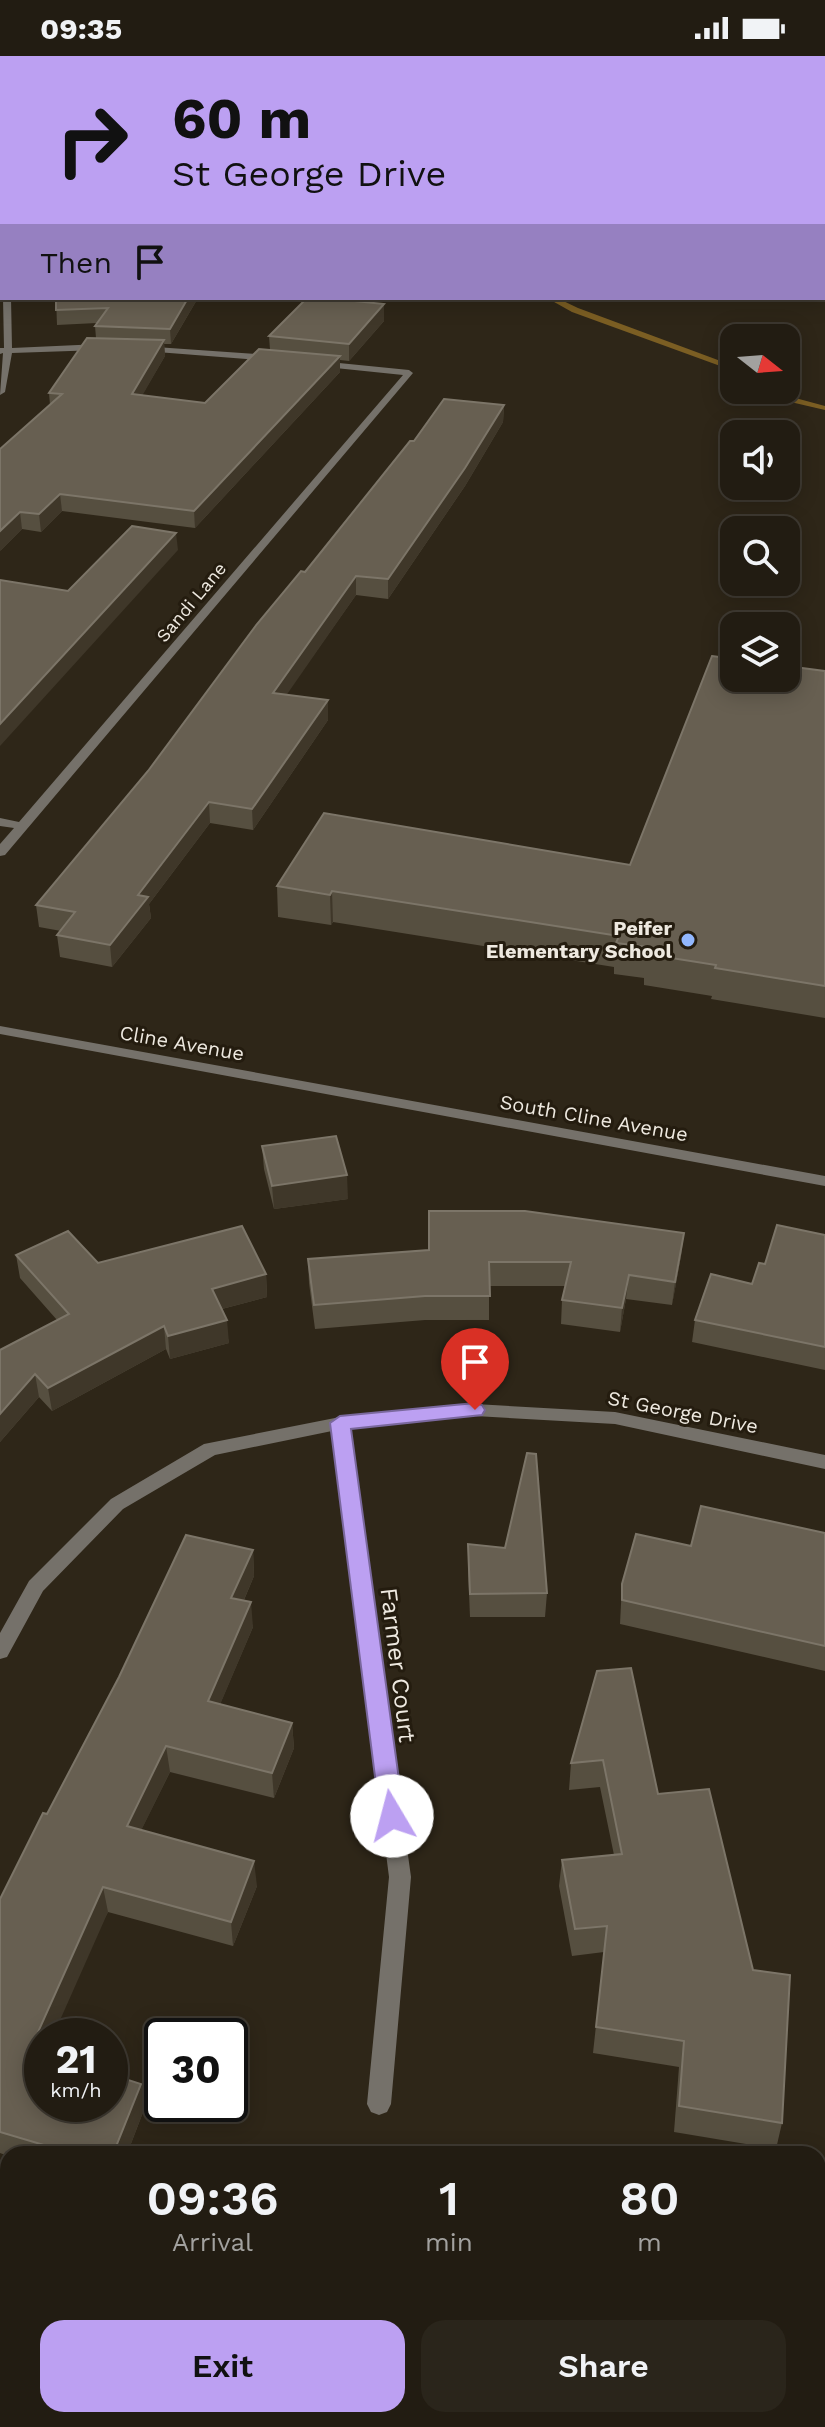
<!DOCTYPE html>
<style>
:root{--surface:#221c12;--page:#2a251b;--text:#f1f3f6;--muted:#a2a19f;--line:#3f3a32;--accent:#bca0f2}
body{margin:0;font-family:"Work Sans",sans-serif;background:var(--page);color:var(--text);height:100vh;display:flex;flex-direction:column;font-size:30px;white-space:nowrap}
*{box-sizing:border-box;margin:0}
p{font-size:26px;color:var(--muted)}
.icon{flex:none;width:44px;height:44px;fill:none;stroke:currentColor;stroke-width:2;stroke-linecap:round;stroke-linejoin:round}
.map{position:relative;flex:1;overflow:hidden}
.sheet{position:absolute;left:0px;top:2090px;width:826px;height:282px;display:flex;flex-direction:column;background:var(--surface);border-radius:24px 24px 0 0;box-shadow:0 4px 20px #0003,0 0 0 2px var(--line)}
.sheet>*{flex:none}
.hud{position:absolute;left:0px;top:0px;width:826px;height:244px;box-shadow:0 4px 20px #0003,0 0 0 2px var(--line);background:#bca0f2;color:#111;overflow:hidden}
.needle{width:52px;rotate:107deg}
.buttons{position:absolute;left:720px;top:268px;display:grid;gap:16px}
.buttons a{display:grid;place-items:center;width:80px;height:80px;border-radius:16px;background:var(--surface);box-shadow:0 4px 20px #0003,0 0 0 2px var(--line);font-size:40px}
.speed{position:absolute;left:24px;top:1962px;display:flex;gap:16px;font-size:40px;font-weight:700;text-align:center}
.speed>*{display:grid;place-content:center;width:104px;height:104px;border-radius:50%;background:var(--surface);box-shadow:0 4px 20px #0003,0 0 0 2px var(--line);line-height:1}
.speed small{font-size:20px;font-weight:400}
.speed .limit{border:4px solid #111;border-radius:12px;background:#fff;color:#111}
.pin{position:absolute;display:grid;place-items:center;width:68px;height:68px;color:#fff;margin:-82px -34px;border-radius:50% 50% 50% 0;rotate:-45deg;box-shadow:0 0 8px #0007}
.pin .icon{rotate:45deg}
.me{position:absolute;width:88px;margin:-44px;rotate:352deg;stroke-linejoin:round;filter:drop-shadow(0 0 6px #0008)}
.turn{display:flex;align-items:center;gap:28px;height:168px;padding:0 40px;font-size:36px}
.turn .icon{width:104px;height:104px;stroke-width:2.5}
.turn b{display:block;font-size:56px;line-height:68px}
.then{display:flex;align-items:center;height:76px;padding:0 40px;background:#0003;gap:16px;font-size:30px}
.eta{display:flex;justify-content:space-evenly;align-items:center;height:136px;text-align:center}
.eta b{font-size:48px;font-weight:600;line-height:56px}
.primary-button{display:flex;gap:16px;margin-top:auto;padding:16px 40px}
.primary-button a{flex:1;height:92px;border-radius:24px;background:var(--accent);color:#111;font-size:32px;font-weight:600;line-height:92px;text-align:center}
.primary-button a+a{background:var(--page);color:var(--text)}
.status{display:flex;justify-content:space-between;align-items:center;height:56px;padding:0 40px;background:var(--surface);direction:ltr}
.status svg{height:22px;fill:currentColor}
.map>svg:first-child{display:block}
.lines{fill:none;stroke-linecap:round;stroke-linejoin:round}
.stream{fill:#7b5e23;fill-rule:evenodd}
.minor{fill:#75716a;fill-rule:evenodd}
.tertiary{fill:#75716a;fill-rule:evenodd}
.wall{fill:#564f40}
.shaded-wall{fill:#3f3729}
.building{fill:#675f51;stroke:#7c7568;stroke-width:2}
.route{fill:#bca0f2;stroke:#7a689d;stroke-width:2}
.poi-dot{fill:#92b7fd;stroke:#241c0f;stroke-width:3}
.labels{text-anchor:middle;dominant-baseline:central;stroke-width:6;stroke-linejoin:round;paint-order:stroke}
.far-street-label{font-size:18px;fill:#eee9e0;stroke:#241c0f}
.poi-label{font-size:20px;font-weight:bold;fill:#eee9e0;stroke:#241c0f;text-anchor:end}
.street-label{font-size:20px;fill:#eee9e0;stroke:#241c0f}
.near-street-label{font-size:24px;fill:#eee9e0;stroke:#241c0f}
</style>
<div class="status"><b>09:35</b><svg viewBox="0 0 49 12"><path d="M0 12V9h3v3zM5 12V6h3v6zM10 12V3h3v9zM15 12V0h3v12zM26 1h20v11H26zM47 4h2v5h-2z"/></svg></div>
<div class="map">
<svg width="825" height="2371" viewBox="0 0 825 2371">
<rect width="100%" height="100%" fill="#2e2618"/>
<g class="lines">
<!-- stream -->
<g class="stream">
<polygon points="547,242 557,242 578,252 734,310 734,315 572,256"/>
<polygon points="769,334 778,334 788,340 825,350 825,354 782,344"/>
</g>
<!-- minor -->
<g class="minor">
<polygon points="3,242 11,242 12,292 100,288 104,291 100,294 12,297 5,336 0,339 3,297 0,298 0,292 4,292"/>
<polygon points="141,290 272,299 276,302 272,305 144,295 140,292"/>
<polygon points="319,305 409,314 413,317 27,773 5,799 0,800 0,788 14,772 0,770 0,762 19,766 403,319 316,310 315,308"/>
<polygon points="475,1348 615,1356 825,1399 825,1413 615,1368 475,1360 349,1372 411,1821 391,2048 387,2056 379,2059 371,2056 367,2048 389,1821 332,1375 215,1399 123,1453 43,1535 7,1601 0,1603 0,1577 29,1525 111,1443 204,1388 340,1361"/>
</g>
<!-- tertiary -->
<polygon class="tertiary" points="0,970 825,1120 825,1130 0,978"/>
</g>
<!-- wall -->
<g class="wall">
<polygon points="0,0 825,0 825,108 824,2 2,2 2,129 0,129"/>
<polygon points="56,242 198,242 171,288 164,288 165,300 142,339 205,347 270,294 269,280 384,248 384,265 349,305 340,304 340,316 195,472 62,455 41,476 22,473 0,495 50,349 49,337 96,282 95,270 97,267 57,269"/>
<polygon points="504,349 503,366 465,430 388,543 356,539 286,638 328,664 253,774 210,767 149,848 151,862 112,911 60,901 57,879 61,875 39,871 36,849 148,715 305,516 414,385"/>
<polygon points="825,615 825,962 711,943 712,940 644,929 644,922 614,918 614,911 333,866 331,869 278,861 277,830 630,809"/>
<polygon points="262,1090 348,1143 274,1153 264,1113"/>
<polygon points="684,1177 681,1200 672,1249 626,1243 620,1276 561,1268 562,1244 566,1230 489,1230 489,1264 425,1264 315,1273 309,1227 308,1203"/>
<polygon points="825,1179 825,1314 692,1286 695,1264 752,1228 765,1208"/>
<polygon points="16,1199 98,1207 266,1218 267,1241 222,1253 229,1287 170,1303 166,1293 52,1355 39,1341 0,1386 0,1294 57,1264 20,1222"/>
<polygon points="825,1477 825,1615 620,1568 622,1528 691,1490"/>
<polygon points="468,1488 505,1492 547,1537 545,1561 470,1561 468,1512"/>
<polygon points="253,1494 254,1520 244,1544 253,1571 220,1648 292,1667 294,1692 274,1742 170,1716 141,1774 257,1830 233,1890 108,1856 42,1980 42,2048 141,2028 145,2051 127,2098 8,2098 8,2100 0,2097 0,1843 47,1758"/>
<polygon points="597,1615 658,1738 782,2067 776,2093 674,2076 679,2011 593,1997 604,1896 572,1900 559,1830 562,1804 614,1799 600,1731 569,1734 571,1707"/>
<polygon points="0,2184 8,2186 8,2304 0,2301"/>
<polygon points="403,2364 573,2364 575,2371 404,2371"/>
</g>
<!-- shaded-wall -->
<g class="shaded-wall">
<polygon points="188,242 198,242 171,288 170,273"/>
<polygon points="384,248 384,265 349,305 349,288"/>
<polygon points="164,284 165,300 134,354 132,338"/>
<polygon points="340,300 340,316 195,472 194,455"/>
<polygon points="504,349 503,366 465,430 388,543 388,523"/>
<polygon points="60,438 62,455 41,476 39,458"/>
<polygon points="20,456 22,473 0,495 0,475"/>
<polygon points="176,477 178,494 0,690 0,668"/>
<polygon points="356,520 356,539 274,657 273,637"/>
<polygon points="328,644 328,664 253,774 252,753"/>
<polygon points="209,746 210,767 149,848 151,862 112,911 110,889 138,839"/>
<polygon points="332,835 333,866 331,869 330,839"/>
<polygon points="347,1119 348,1143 274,1153 272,1130"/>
<polygon points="684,1177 681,1200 672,1249 675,1226"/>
<polygon points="266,1218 267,1241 214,1255 212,1233"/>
<polygon points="629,1219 626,1243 620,1276 622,1252"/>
<polygon points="227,1264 229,1287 170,1303 168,1280"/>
<polygon points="164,1270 166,1293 52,1355 48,1332"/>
<polygon points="35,1318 39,1341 0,1386 0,1358"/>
<polygon points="253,1494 254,1520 234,1567 231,1542"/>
<polygon points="251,1546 253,1571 211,1670 208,1645"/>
<polygon points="292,1667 294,1692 274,1742 272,1717"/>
<polygon points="166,1690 170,1716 131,1795 127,1770"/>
<polygon points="254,1805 257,1830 233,1890 231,1866"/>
<polygon points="103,1831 108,1856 53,1980 42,1980 42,2005 30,1994"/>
<polygon points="141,2028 145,2051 127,2098 113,2098"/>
<polygon points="263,2364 272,2364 272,2371 261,2371"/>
</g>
<!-- building -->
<g class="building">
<polygon points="0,0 825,0 825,67 824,2 2,2 2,7 0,6"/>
<rect x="0" y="14" width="2" height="61"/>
<rect x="0" y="83" width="2" height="32"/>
<polygon points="56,242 188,242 170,273 95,270 108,252 56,254"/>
<polygon points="307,242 325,242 384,248 349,288 269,280"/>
<polygon points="87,282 164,284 132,338 205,347 259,293 340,300 194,455 60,438 39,458 20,456 0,475 0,393 62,338 49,337"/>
<polygon points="444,343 504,349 465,412 388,523 356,520 273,637 328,644 252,753 209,746 138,839 148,841 110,889 57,879 75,856 36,849 148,715 257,568 301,515 305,516 410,385 414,385"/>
<polygon points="132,470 176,477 0,668 0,524 68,535"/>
<polygon points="712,600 734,603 734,622 786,622 786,610 825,615 825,930 715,912 716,909 646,898 649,891 616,887 619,880 332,835 330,839 277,830 324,757 630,809"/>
<polygon points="336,1080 347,1119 272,1130 262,1090"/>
<polygon points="429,1155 525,1155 684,1177 675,1226 629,1219 622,1252 562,1244 571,1206 489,1206 490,1240 425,1240 314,1249 308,1203 429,1194"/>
<polygon points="777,1169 825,1179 825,1291 695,1264 711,1218 752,1228 759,1207 765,1208"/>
<polygon points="242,1170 266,1218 212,1233 227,1264 168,1280 164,1270 48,1332 35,1318 0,1358 0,1294 69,1258 16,1199 68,1175 98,1207"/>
<polygon points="527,1397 536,1398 547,1537 470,1538 468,1488 505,1492"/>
<polygon points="701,1450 825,1477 825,1590 622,1544 622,1528 636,1478 691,1490"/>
<polygon points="186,1479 253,1494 231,1542 251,1546 208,1645 292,1667 272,1717 166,1690 127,1770 254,1805 231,1866 103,1831 30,1994 42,1998 42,2048 110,2048 110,2018 141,2028 113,2098 74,2098 0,2076 0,1843 43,1757 47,1758 119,1621"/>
<polygon points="631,1612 658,1738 709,1733 753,1914 790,1919 782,2067 679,2050 684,1985 596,1971 607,1870 575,1873 562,1804 622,1798 603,1704 571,1707 597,1615"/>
<polygon points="0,2184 8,2186 8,2285 0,2282"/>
<polygon points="74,2364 263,2364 261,2371 72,2371"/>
<polygon points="408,2364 573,2364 575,2371 410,2371"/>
</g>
<!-- route -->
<polygon class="route" points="475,1347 482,1349 485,1354 482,1359 351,1373 404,1760 401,1767 392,1770 384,1767 380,1760 330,1367 340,1360"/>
<!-- markers -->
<circle class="poi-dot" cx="688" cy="884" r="8"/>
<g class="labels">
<!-- far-street labels -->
<g class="far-street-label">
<text transform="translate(191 546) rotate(-50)">Sandi Lane</text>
</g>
<!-- poi labels -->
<g class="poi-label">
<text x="672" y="872">Peifer<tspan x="672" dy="23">Elementary School</tspan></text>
</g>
<!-- street labels -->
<g class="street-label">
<text transform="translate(182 987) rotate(10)">Cline Avenue</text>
<text transform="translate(594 1062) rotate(10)">South Cline Avenue</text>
<text transform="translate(683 1356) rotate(11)">St George Drive</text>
</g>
<!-- near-street labels -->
<g class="near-street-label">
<text transform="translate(398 1609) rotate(83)">Farmer Court</text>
</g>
</g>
</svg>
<div class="buttons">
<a><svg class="needle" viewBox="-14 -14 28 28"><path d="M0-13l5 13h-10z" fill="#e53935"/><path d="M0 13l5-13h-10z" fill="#a2a19f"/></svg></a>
<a><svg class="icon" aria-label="sound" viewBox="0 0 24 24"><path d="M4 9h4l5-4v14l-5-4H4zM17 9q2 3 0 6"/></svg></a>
<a><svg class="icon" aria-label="search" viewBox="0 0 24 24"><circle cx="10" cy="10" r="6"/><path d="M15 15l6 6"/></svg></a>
<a><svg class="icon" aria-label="layers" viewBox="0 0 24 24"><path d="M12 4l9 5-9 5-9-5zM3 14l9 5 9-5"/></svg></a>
</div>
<div class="speed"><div>21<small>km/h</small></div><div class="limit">30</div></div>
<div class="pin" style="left:475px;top:1354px;background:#d93025"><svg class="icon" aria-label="arrive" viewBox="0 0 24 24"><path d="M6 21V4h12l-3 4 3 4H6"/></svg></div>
<svg class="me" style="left:392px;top:1760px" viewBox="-20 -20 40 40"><circle r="19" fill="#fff"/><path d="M0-13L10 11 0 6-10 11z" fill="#bca0f2"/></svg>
<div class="hud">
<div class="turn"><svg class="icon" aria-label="right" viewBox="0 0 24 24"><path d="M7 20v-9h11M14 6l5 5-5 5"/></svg><div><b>60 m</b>St George Drive</div></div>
<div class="then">Then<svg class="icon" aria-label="arrive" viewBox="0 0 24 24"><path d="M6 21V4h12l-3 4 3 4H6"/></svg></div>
</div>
<section class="sheet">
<div class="eta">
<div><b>09:36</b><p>Arrival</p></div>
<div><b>1</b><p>min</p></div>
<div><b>80</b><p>m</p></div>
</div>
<div class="primary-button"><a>Exit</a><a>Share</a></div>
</section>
</div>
